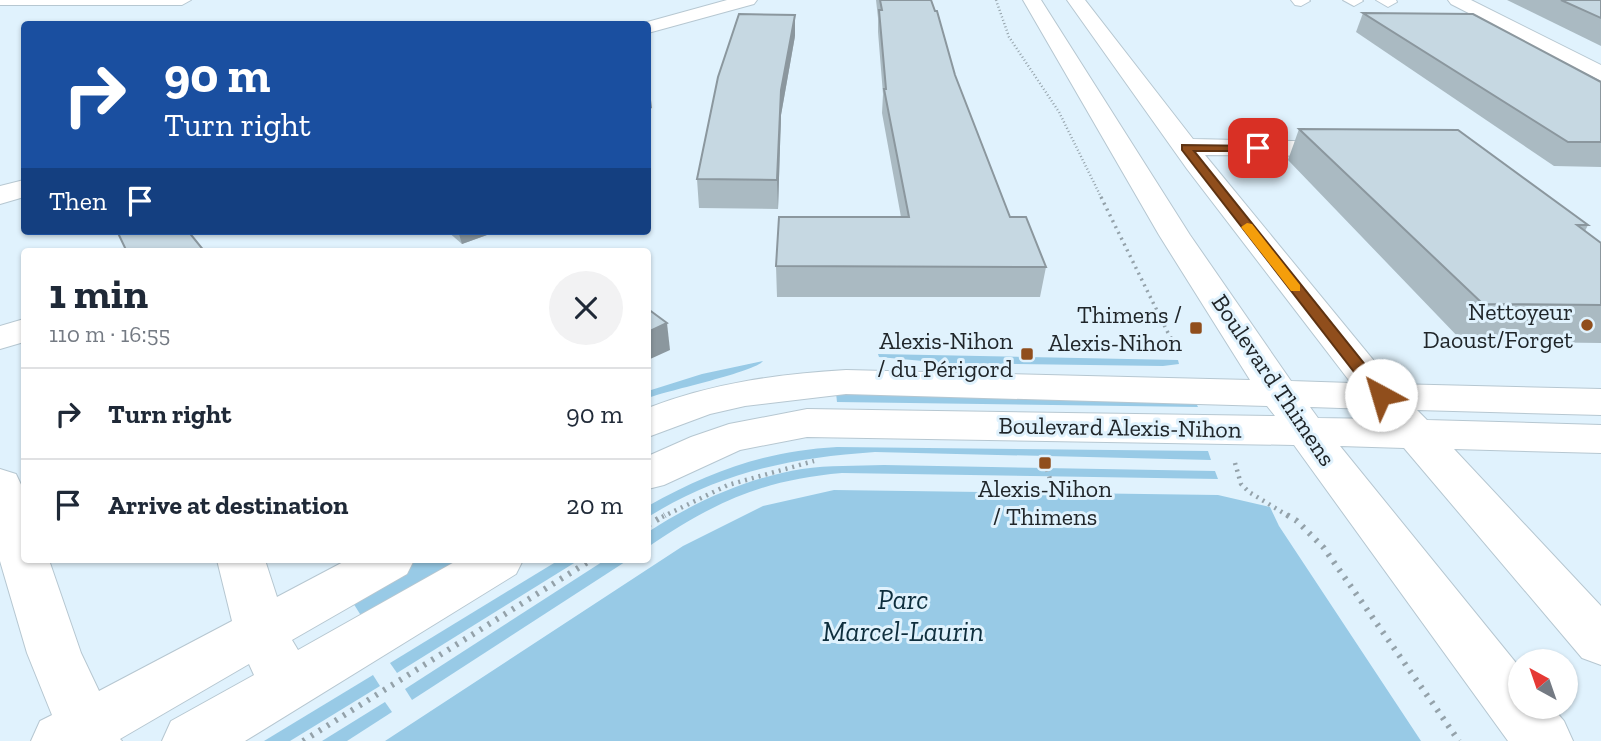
<!DOCTYPE html>
<meta charset="utf-8">
<style>
:root{--surface:#fff;--page:#f2f2f3;--text:#1f2937;--muted:#747a83;--line:#e0e1e3}
body{margin:0;font-family:"Zilla Slab",serif;background:var(--page);color:var(--text);height:100vh;display:flex;flex-direction:column;font-size:26px;white-space:nowrap}
*{box-sizing:border-box;margin:0}
p{font-size:23px;color:var(--muted)}
.icon{flex:none;width:38px;height:38px;fill:none;stroke:currentColor;stroke-width:2;stroke-linecap:round;stroke-linejoin:round}
.map{position:relative;flex:1;overflow:hidden}
.details{position:absolute;left:21px;top:248px;width:630px;height:315px;display:flex;flex-direction:column;background:var(--surface);border-radius:7px;box-shadow:0 2px 5px #0004}
.details>*{flex:none}
.guide{position:absolute;left:21px;top:21px;width:630px;height:214px;border-radius:7px;box-shadow:0 2px 5px #0004;background:#1a4fa0;color:#fff;overflow:hidden}
.needle{width:46px;rotate:320deg}
.buttons{position:absolute;left:1508px;top:649px;display:grid;gap:14px}
.buttons a{display:grid;place-items:center;width:70px;height:70px;border-radius:50%;background:var(--surface);box-shadow:0 2px 5px #0004;font-size:35px}
.pin{position:absolute;display:grid;place-items:center;width:60px;height:60px;color:#fff;margin:-30px;border-radius:14px;box-shadow:0 4px 10px #0006}
.me{position:absolute;width:77px;margin:-38px;rotate:321deg;stroke-linejoin:round;filter:drop-shadow(0 0 5px #0008)}
.turn{display:flex;align-items:center;gap:24px;height:147px;padding:0 28px;font-size:32px}
.turn .icon{width:91px;height:91px;stroke-width:2.5}
.turn b{display:block;font-size:49px;line-height:60px}
.then{display:flex;align-items:center;height:66px;padding:0 28px;background:#0003;gap:14px;font-size:26px}
.round{display:grid;place-items:center;flex:none;width:74px;height:74px;border-radius:37px;background:var(--page)}
.head{display:flex;align-items:center;justify-content:space-between;height:119px;padding:0 28px}
h1{font-size:42px;font-weight:700;line-height:52px}
ul{padding:0;list-style:none}
li{display:flex;align-items:center;gap:21px;height:91px;padding:0 28px;border-top:2px solid var(--line)}
li div{flex:1}
li b{display:block;font-size:26px}
li em{font-style:normal}
.map>svg:first-child{display:block}
.green{fill:#98cae6}
.lines{fill:none;stroke-linecap:round;stroke-linejoin:round}
.minor-casing{stroke:#b6c7d1;stroke-width:2}
.path-far3{stroke:#94a2aa;stroke-width:2.5;stroke-dasharray:1 2.5;stroke-linecap:butt}
.path-far2{stroke:#94a2aa;stroke-width:3.5;stroke-dasharray:2 4.5;stroke-linecap:butt}
.path-far1{stroke:#94a2aa;stroke-width:4.5;stroke-dasharray:2 5;stroke-linecap:butt}
.path{stroke:#94a2aa;stroke-width:6;stroke-dasharray:2.5 7;stroke-linecap:butt}
.minor{fill:#fff;fill-rule:evenodd}
.wall{fill:#aabac2}
.shaded-wall{fill:#8b979e}
.building{fill:#c6d8e2;stroke:#8b979e;stroke-width:2}
.route{fill:#904e1c;stroke:#5e3312;stroke-width:2}
.slow{fill:#f59e0b}
.poi-dot{fill:#904e1c;stroke:#e0f2fd;stroke-width:2.5}
.labels{text-anchor:middle;dominant-baseline:central;stroke-width:6;stroke-linejoin:round;paint-order:stroke}
.poi-label{font-size:24px;fill:#20262a;stroke:#e0f2fd;text-anchor:end}
.street-label{font-size:24px;fill:#20262a;stroke:#e0f2fd}
.near-park-label{font-size:28px;font-style:italic;fill:#0e2e3d;stroke:#e0f2fd}
</style>
<div class="map">
<svg width="1601" height="741" viewBox="0 0 1601 741">
<rect width="100%" height="100%" fill="#e0f2fd"/>
<!-- green -->
<g class="green">
<polygon points="878,354 1178,360 1179,364 1163,366 945,363 879,357"/>
<path d="M763,361C755,372 669,390 648,398V391L702,374Z"/>
<polygon points="836,393 1194,399 1198,407 837,402"/>
<path d="M837,447L1208,451L1211,460L875,452C790,458 721,472 648,517V506C709,472 765,451 837,447Z"/>
<path d="M884,465L1215,471L1218,479L842,473C761,480 713,503 648,547V532C694,502 747,478 802,469C829,465 857,466 884,465Z"/>
<polygon points="834,490 1218,495 1270,507 1279,526 1421,741 385,741 683,546 763,506"/>
<polygon points="412,560 478,560 367,625 348,595"/>
<polygon points="559,560 579,560 397,673 390,663"/>
<polygon points="605,560 628,560 412,700 405,689"/>
<polygon points="373,675 380,686 290,741 264,741"/>
<polygon points="385,702 392,712 347,741 322,741"/>
</g>
<g class="lines">
<!-- minor casing -->
<g class="minor-casing">
<g id="minor">
<polygon points="0,0 191,0 182,5 0,5"/>
<polygon points="727,0 757,0 754,4 648,33 648,24 640,24"/>
<path d="M1023,0H1041L1190,235L1291,381L1351,383L1187,169L1067,0H1085L1193,139L1336,142L1340,148L1336,154L1327,156L1205,155L1393,384L1601,389V415L1417,410L1427,420L1601,425V453L1454,449L1601,606V665L1582,658L1404,448L1340,446L1521,669V707H1552L1564,721L1573,741H1508L1294,445L807,437L740,450L664,485L648,489V456L691,437L729,424L807,409L1275,416L1267,406L846,394L745,406L710,414L648,437V408C711,383 779,374 846,370L1250,380L1159,235ZM1310,407L1371,409L1380,419L1318,418Z"/>
<polygon points="1291,0 1309,0 1310,1 1301,6 1295,5"/>
<polygon points="1343,0 1362,0 1363,1 1354,6"/>
<polygon points="1376,0 1396,0 1397,2 1388,7"/>
<polygon points="1448,0 1471,0 1601,65 1601,81 1451,4"/>
<polygon points="24,180 24,197 0,204 0,186"/>
<polygon points="24,319 24,342 0,349 0,326"/>
<polygon points="0,469 16,474 24,491 24,560 49,560 81,653 99,691 232,621 217,560 265,560 277,597 347,560 414,560 407,574 292,640 298,650 458,560 523,560 516,574 245,741 162,741 171,721 254,675 249,664 120,739 122,741 31,741 40,721 52,715 27,653 0,561"/>
</g>
</g>
<!-- path-far3 -->
<polyline class="path-far3" points="996,0 1009,37 1059,112 1102,199"/>
<!-- path-far2 -->
<polyline class="path-far2" points="1101,197 1171,339"/>
<!-- path-far1 -->
<g class="path-far1">
<polyline points="1170,337 1179,356"/>
<polyline points="1045,463 1050,479"/>
<polyline points="1235,463 1241,484 1249,492 1290,517"/>
<polyline points="662,517 728,485 814,461"/>
</g>
<!-- path -->
<g class="path">
<polyline points="1287,515 1297,521 1324,548 1459,741"/>
<polyline points="648,525 665,515"/>
<polyline points="303,741 591,560"/>
</g>
<!-- minor -->
<use href="#minor" class="minor"/>
</g>
<!-- wall -->
<g class="wall">
<polygon points="876,0 931,0 955,75 1010,217 1046,267 1040,297 777,297 776,266 901,217 882,113 883,94 878,32 878,18"/>
<polygon points="1507,0 1601,0 1601,46"/>
<polygon points="1363,13 1601,82 1601,167 1554,166 1356,32"/>
<polygon points="795,36 781,115 778,209 699,208 697,179"/>
<polygon points="1299,129 1588,225 1585,231 1601,243 1601,343 1462,341 1288,160"/>
<polygon points="447,231 498,231 462,244"/>
</g>
<!-- shaded-wall -->
<g class="shaded-wall">
<polygon points="795,15 795,36 781,115 778,209 777,180 781,90"/>
<polygon points="648,84 649,84 652,108 648,110"/>
<polygon points="458,231 498,231 462,244"/>
<polygon points="667,323 670,350 648,360 648,332"/>
</g>
<!-- building -->
<g class="building">
<polygon points="880,0 931,0 935,11 937,11 955,75 1010,217 1026,217 1046,267 776,266 779,217 909,217 884,89 886,89 879,10 882,10"/>
<polygon points="1561,0 1601,0 1601,18"/>
<polygon points="1363,13 1473,14 1601,82 1601,142 1568,142"/>
<polygon points="739,14 795,15 781,90 777,180 697,179 718,77"/>
<polygon points="1299,129 1458,130 1588,225 1577,225 1601,243 1601,305 1483,304"/>
<polygon points="117,231 188,231 205,252 127,252"/>
<polygon points="648,309 667,323 648,332"/>
</g>
<!-- route -->
<polygon class="route" points="1182,145 1262,146 1264,148 1258,151 1194,151 1387,392 1389,395 1387,399 1375,399 1182,150"/>
<!-- slow -->
<polygon class="slow" points="1247,223 1252,224 1300,285 1300,291 1291,291 1241,227"/>
<!-- markers -->
<g class="poi-dot">
<circle cx="1587" cy="325" r="7"/>
<rect x="1189" y="321" width="14" height="14" rx="3.5"/>
<rect x="1020" y="347" width="14" height="14" rx="3.5"/>
<rect x="1038" y="456" width="14" height="14" rx="3.5"/>
</g>
<g class="labels">
<!-- poi labels -->
<g class="poi-label">
<text x="1573" y="311">Nettoyeur<tspan x="1573" dy="28">Daoust/Forget</tspan></text>
<text x="1182" y="314">Thimens /<tspan x="1182" dy="28">Alexis-Nihon</tspan></text>
<text x="1013" y="340">Alexis-Nihon<tspan x="1013" dy="28">/ du Périgord</tspan></text>
<text x="1045" y="488" text-anchor="middle">Alexis-Nihon<tspan x="1045" dy="28">/ Thimens</tspan></text>
</g>
<!-- street labels -->
<g class="street-label">
<text transform="translate(1274 380) rotate(56)">Boulevard Thimens</text>
<text transform="translate(1120 427) rotate(1)">Boulevard Alexis-Nihon</text>
</g>
<!-- near-park labels -->
<g class="near-park-label">
<text x="903" y="599">Parc<tspan x="903" dy="32">Marcel-Laurin</tspan></text>
</g>
</g>
</svg>
<div class="buttons">
<a><svg class="needle" viewBox="-14 -14 28 28"><path d="M0-13l5 13h-10z" fill="#e53935"/><path d="M0 13l5-13h-10z" fill="#747a83"/></svg></a>
</div>
<div class="pin" style="left:1258px;top:148px;background:#d93025"><svg class="icon" aria-label="arrive" viewBox="0 0 24 24"><path d="M6 21V4h12l-3 4 3 4H6"/></svg></div>
<svg class="me" style="left:1381px;top:395px" viewBox="-20 -20 40 40"><circle r="19" fill="#fff"/><path d="M0-13L10 11 0 6-10 11z" fill="#904e1c"/></svg>
<div class="guide">
<div class="turn"><svg class="icon" aria-label="right" viewBox="0 0 24 24"><path d="M7 20v-9h11M14 6l5 5-5 5"/></svg><div><b>90 m</b>Turn right</div></div>
<div class="then">Then<svg class="icon" aria-label="arrive" viewBox="0 0 24 24"><path d="M6 21V4h12l-3 4 3 4H6"/></svg></div>
</div>
<section class="details">
<div class="head"><div><h1>1 min</h1><p>110 m · 16:55</p></div><a class="round"><svg class="icon" aria-label="close" viewBox="0 0 24 24"><path d="M6 6l12 12M18 6L6 18"/></svg></a></div>
<ul>
<li><svg class="icon" aria-label="right" viewBox="0 0 24 24"><path d="M7 20v-9h11M14 6l5 5-5 5"/></svg><div><b>Turn right</b></div><em>90 m</em></li>
<li><svg class="icon" aria-label="arrive" viewBox="0 0 24 24"><path d="M6 21V4h12l-3 4 3 4H6"/></svg><div><b>Arrive at destination</b></div><em>20 m</em></li>
</ul>
</section>
</div>
